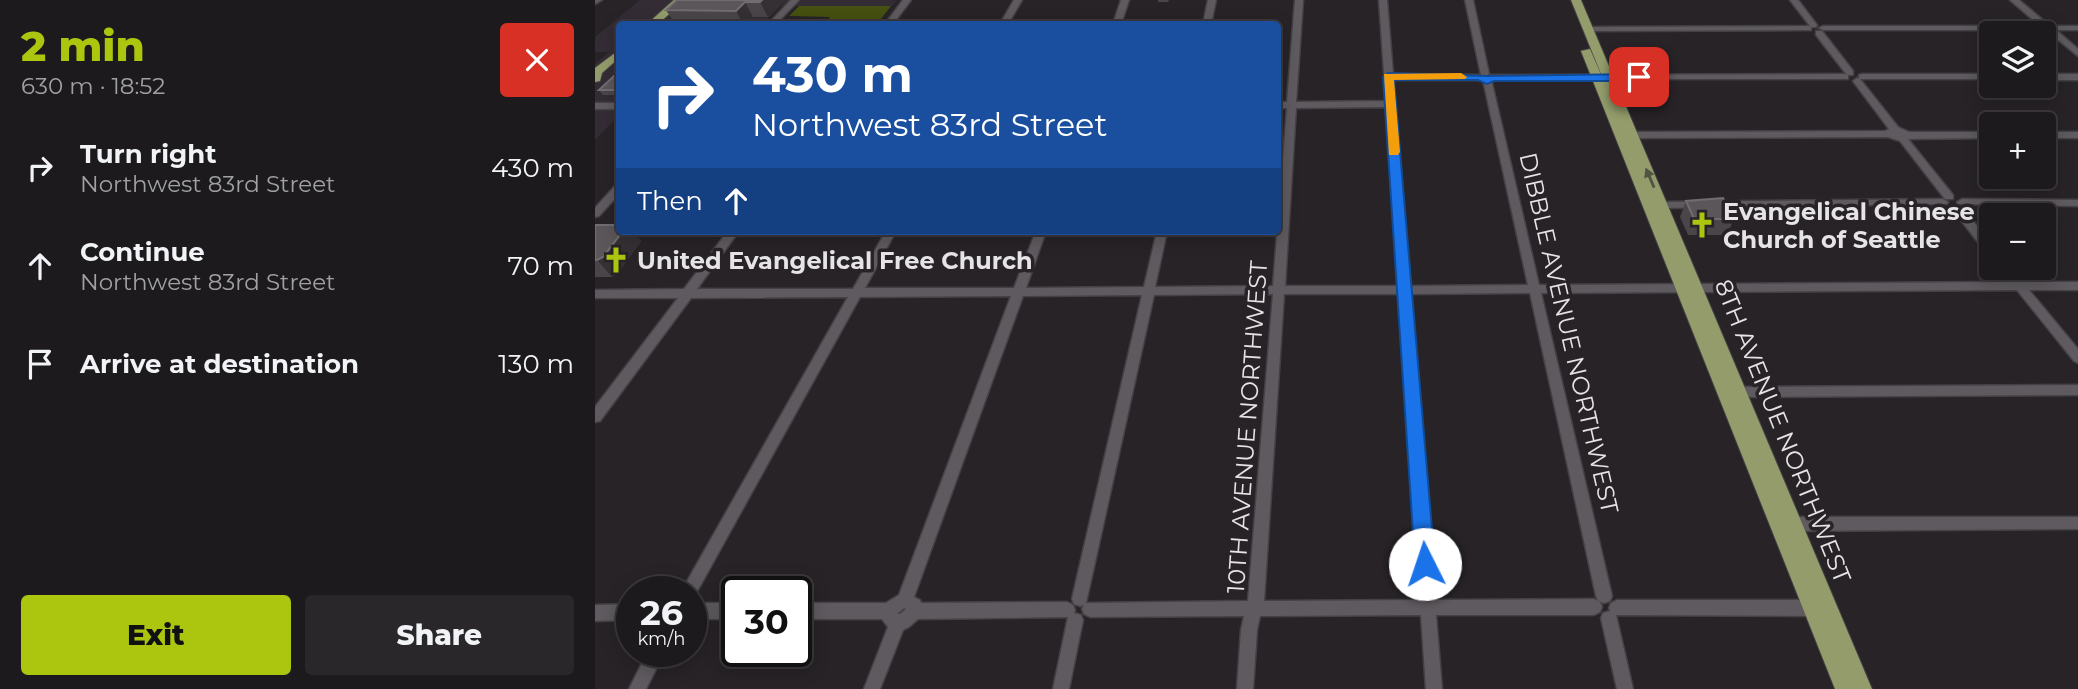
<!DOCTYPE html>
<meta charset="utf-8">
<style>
:root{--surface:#1d1a1d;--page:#2a272a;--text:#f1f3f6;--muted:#a0a1a4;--line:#3b383b;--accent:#acc610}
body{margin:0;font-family:Montserrat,sans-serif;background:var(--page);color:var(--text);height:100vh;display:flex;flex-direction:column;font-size:26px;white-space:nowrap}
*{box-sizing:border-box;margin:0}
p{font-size:23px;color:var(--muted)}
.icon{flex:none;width:38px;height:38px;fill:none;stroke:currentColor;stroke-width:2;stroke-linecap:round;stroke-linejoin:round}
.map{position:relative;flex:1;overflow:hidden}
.details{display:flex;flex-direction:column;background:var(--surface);width:595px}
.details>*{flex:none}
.top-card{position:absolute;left:21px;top:21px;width:665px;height:214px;border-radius:7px;box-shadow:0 4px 18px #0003,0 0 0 2px var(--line);background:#1a4fa0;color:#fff;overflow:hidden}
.controls{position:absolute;left:1384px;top:21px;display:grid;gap:14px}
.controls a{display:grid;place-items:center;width:77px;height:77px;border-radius:7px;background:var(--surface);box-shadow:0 4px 18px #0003,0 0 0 2px var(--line);font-size:35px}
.speed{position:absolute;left:21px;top:576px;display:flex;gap:14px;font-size:35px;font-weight:700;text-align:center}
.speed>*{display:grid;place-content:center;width:91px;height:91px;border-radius:50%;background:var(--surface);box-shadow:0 4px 18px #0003,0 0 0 2px var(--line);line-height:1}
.speed small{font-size:18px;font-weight:400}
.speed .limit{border:4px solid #111;border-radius:10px;background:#fff;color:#111}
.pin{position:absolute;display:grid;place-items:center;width:60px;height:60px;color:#fff;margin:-30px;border-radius:14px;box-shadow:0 4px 10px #0006}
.me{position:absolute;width:77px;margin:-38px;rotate:356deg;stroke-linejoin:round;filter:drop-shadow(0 0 5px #0008)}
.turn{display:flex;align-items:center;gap:24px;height:147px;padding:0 21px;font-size:32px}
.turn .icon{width:91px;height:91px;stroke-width:2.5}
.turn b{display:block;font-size:49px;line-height:60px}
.then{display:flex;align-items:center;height:66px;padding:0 21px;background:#0003;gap:14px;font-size:26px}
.round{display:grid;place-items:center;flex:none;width:74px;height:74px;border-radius:7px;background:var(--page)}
.overview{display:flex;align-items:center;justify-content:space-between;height:119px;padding:0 21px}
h1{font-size:42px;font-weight:800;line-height:52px;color:var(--accent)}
.cta{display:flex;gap:14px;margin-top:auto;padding:14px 21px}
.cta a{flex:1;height:80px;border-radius:7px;background:var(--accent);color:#111;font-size:28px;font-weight:800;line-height:80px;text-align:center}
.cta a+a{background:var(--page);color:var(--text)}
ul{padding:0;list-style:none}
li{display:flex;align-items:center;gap:21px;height:98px;padding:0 21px}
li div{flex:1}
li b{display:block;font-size:26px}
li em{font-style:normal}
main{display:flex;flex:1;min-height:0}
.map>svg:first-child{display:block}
.built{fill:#342c35}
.green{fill:#465010}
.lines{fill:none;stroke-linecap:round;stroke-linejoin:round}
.minor-casing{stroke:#434144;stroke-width:3}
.major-casing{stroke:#434144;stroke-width:2}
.minor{fill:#5e5a5f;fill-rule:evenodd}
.major{fill:#939c6a;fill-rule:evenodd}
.wall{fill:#494549}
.shaded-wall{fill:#343034}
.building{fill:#5a565a;stroke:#706c70;stroke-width:2}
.oneway{fill:#525342}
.route{fill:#1a73e8;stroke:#114b97;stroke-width:2}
.slow{fill:#f59e0b}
.labels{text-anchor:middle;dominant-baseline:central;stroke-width:7;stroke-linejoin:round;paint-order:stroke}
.poi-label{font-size:24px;font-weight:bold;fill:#e6e4e7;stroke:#272327;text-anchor:start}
.street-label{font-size:24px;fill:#e6e4e7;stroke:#272327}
</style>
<main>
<section class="details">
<div class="overview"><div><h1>2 min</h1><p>630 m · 18:52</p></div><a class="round" style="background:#d93025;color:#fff"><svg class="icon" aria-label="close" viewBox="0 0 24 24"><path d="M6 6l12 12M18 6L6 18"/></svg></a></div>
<ul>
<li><svg class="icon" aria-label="right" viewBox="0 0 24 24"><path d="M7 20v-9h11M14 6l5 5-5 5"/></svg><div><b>Turn right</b><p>Northwest 83rd Street</p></div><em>430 m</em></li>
<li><svg class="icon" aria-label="ahead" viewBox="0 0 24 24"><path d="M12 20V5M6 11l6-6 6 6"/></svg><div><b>Continue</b><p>Northwest 83rd Street</p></div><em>70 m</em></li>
<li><svg class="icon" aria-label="arrive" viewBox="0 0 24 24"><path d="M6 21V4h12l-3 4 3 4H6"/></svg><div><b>Arrive at destination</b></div><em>130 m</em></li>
</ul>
<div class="cta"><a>Exit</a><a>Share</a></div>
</section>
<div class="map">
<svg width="1483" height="689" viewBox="0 0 1483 689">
<rect width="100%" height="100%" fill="#272327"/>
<!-- built -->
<polygon class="built" points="45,0 302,0 297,6 186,6 168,24 24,24 24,116 0,140 0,64 14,52 0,52 0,37"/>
<!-- green -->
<polygon class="green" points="204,6 296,6 282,24 229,24 235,17 194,16"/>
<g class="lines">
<!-- minor casing -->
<g class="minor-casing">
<g id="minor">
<polygon points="0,0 7,0 0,4"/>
<polygon points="196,0 204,0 181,24 173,24"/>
<polygon points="308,0 316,0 298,24 290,24"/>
<polygon points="419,0 427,0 413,24 405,24"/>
<polygon points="526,0 534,0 526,24 518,24"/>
<polygon points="613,0 621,0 616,24 608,24"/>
<path d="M700,0H708L701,102L791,101L784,0H792L798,74L886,75L870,0H878L894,74L885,80H798L815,286L933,285L888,80L894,75L1250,74L1253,75V79H896L944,285L1415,282L1404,268H1416L1428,282H1483V290H1434L1483,349V363L1479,361L1422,290L946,293L1017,596L1015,601L1009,603L1003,601L1001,596L935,293L816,294L840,600L999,599L1005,602L1007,607L1005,612L999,615H841L847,689H831L826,615L665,616L662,630L658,689H642L646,630L649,616L495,617L489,614L487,609L489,605L485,606L479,604L477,599L547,295L428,296L319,597L325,600L326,603L472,602L478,605L480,610L479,613L486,615L488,620L474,689H458L473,617L323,619L314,627L308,630L285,689H269L293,627L287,619H201V603H291L304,595L416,296L265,297L99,597L96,598V592H86L253,297L96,298L5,421L0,422V407L83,298H0V290L89,289L133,231H144L102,289H258L291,231H301L270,288H419L441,231H451L431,288L549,287L562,231H572L560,287L678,286L692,108H682V102H692ZM791,107L803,286H690L701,108ZM678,294L653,601L491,603L559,295ZM689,294H804L825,600L669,601ZM309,608L311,609L305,614H302Z"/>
<polygon points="1195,0 1203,0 1222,25 1221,27 1216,27 1216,30 1213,30 993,31 989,29 993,27 1215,26"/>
<polygon points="1415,0 1424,0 1455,26 1483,26 1483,30 1461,30 1483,49 1483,56 1451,30 1228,30 1224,28 1228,26 1445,26"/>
<polygon points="1221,31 1227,31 1258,71 1258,75 1252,75 1221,35"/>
<polygon points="1267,74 1396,74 1396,79 1264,79 1264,75"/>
<rect x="1449" y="74" width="34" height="6"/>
<polygon points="1262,78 1265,79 1303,127 1314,132 1396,132 1396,138 1313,139 1358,195 1358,199 1350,199 1305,141 1293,137 1037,138 1032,135 1037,132 1290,131 1294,129 1258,81"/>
<rect x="0" y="103" width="24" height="6"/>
<rect x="1449" y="132" width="34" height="6"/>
<polygon points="24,185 24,194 4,216 0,217 0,208 20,186"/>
<polygon points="1348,199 1353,202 1352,204 1066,208 1061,205 1066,202"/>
<polygon points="1367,199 1483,200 1483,206 1363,204 1362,202"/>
<polygon points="1363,206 1367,207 1396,244 1396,255 1392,254 1359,211 1358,209"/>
<polygon points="1483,385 1483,395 1143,397 1138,396 1137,392 1138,388 1143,387"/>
<polygon points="1193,517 1483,517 1483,529 1193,531 1188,529 1186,524 1188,519"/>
<polygon points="1022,600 1221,600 1227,603 1229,608 1227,613 1221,616 1021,615 1038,689 1022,689 1006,618 1008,613 1015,611 1014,608 1016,603"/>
<rect x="96" y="603" width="46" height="16"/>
<polygon points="37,604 37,620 0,621 0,605"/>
<polygon points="53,651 70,651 51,689 34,689"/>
</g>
</g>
<!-- major casing -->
<g class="major-casing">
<g id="major">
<polygon points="79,0 90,0 63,24 52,24"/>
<polygon points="976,0 986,0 1277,689 1240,689 986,51 995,49 1011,86"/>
<polygon points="24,50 24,58 7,73 5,81 0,82 0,68"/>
</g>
</g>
<!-- minor -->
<use href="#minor" class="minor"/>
<!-- major -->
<use href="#major" class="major"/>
</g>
<!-- wall -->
<g class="wall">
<polygon points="82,0 189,0 173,17 158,17 151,24 80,24 71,10"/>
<polygon points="563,0 574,0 573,2 563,2"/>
<polygon points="24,76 24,95 8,95 4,90"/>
<polygon points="1091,201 1139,219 1132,235 1093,235 1085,217"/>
<polygon points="0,225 24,231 38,231 46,241 23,273 17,277 0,277"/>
</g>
<!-- shaded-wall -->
<g class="shaded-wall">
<polygon points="167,0 189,0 173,17 165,2"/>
<polygon points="150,2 158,17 151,24 148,24 141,11"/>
<polygon points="28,231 38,231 46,241 23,273 17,277 2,260"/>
</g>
<!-- building -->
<g class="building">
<polygon points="82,0 167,0 165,2 150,2 141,11 71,10"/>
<polygon points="19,76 24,76 24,90 4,90"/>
<polygon points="1128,198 1139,219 1099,219 1091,201"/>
<polygon points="0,225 24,225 24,231 28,231 8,257 2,260 0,260"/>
</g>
<!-- one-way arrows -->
<defs><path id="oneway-solid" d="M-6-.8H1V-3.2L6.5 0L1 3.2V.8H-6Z" transform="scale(1.75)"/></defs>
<use class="oneway" href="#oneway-solid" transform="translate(1055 178) rotate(-113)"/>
<!-- route -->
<polygon class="route" points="793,73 891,76 1044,74 1049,77 1044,81 899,81 892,84 883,80 799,80 840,564 837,570 830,573 823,570 820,564 788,77"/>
<!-- slow -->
<polygon class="slow" points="866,73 872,77 870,79 799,80 805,152 803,155 794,155 789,74"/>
<!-- icons -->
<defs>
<g id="church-bare" transform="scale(2.1)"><path d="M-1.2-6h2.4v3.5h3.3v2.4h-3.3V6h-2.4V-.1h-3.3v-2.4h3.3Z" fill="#acc610" stroke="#272327" stroke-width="2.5" paint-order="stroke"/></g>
</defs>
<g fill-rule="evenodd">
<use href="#church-bare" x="1107" y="225"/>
<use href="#church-bare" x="21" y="260"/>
</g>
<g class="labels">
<!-- poi labels -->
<g class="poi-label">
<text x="1128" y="211">Evangelical Chinese<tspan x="1128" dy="28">Church of Seattle</tspan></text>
<text x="42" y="260">United Evangelical Free Church</text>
</g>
<!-- street labels -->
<g class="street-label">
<text transform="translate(974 333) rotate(77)">DIBBLE AVENUE NORTHWEST</text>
<text transform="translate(652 427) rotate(-86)">10TH AVENUE NORTHWEST</text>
<text transform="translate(1188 431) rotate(68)">8TH AVENUE NORTHWEST</text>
</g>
</g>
</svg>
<div class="controls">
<a><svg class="icon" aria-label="layers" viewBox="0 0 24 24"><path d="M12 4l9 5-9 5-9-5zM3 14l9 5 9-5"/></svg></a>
<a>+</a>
<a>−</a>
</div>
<div class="speed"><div>26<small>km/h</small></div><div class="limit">30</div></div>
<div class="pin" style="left:1044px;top:77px;background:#d93025"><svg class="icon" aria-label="arrive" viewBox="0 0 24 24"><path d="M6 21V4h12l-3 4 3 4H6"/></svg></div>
<svg class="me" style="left:830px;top:564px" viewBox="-20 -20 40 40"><circle r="19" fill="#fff"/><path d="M0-13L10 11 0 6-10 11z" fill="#1a73e8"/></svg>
<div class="top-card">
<div class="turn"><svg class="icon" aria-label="right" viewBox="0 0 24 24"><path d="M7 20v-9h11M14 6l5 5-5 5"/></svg><div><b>430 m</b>Northwest 83rd Street</div></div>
<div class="then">Then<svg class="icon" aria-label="ahead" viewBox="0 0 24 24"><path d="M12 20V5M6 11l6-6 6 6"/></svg></div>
</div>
</div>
</main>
